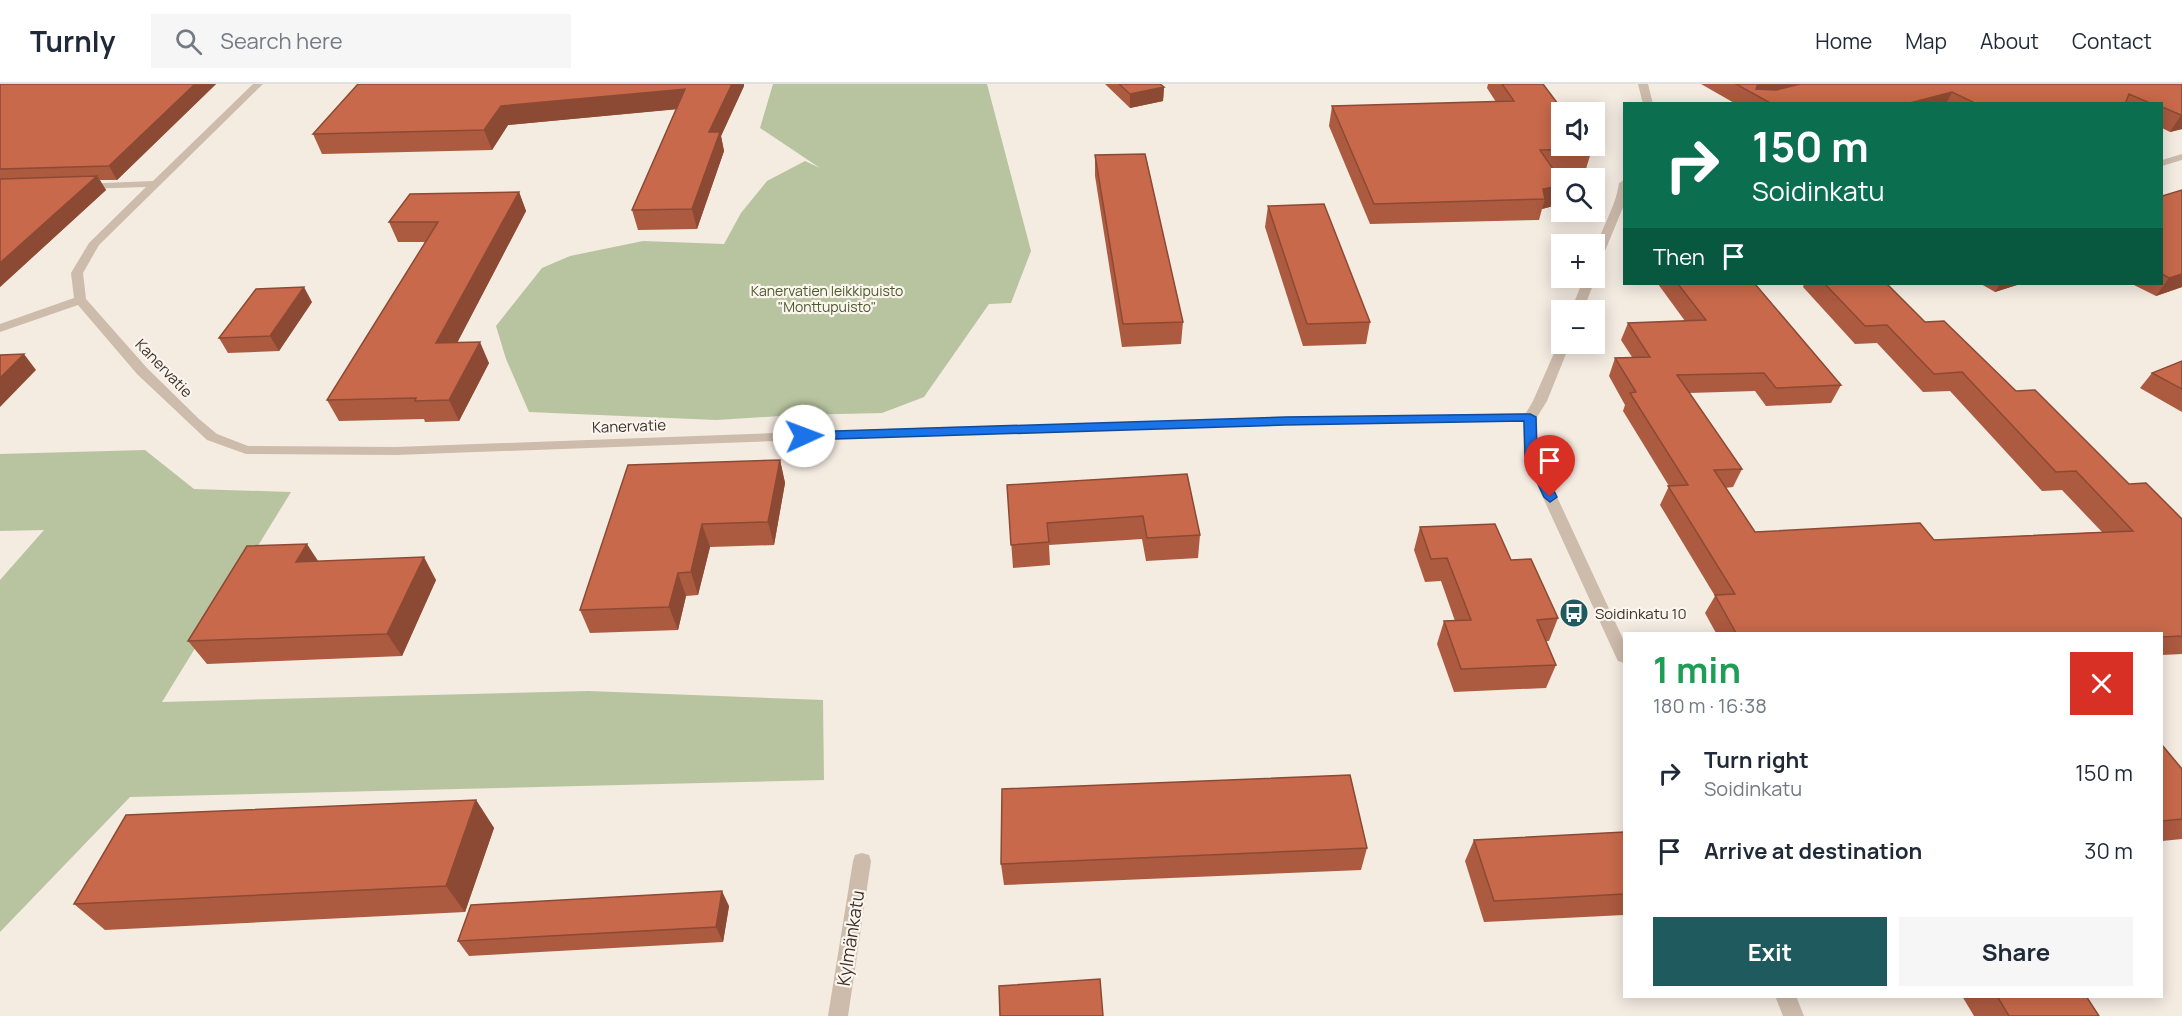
<!DOCTYPE html>
<meta charset="utf-8">
<style>
:root{--surface:#fff;--page:#f6f6f7;--text:#1f2937;--muted:#747a83;--line:#e0e1e3;--accent:#1f5a5e}
body{margin:0;font-family:Manrope,sans-serif;background:var(--page);color:var(--text);height:100vh;display:flex;flex-direction:column;font-size:22px;white-space:nowrap}
*{box-sizing:border-box;margin:0}
p{font-size:20px;color:var(--muted)}
.icon{flex:none;width:33px;height:33px;fill:none;stroke:currentColor;stroke-width:2;stroke-linecap:round;stroke-linejoin:round}
.map{position:relative;flex:1;overflow:hidden}
.details{position:absolute;left:1623px;top:548px;width:540px;height:366px;display:flex;flex-direction:column;background:var(--surface);border-radius:0px;box-shadow:0 3px 15px #0003}
.details>*{flex:none}
.guide{position:absolute;left:1623px;top:18px;width:540px;height:183px;border-radius:0px;box-shadow:0 3px 15px #0003;background:#0b6e4f;color:#fff;overflow:hidden}
.controls{position:absolute;left:1551px;top:18px;display:grid;gap:12px}
.controls a{display:grid;place-items:center;width:54px;height:54px;border-radius:0px;background:var(--surface);box-shadow:0 3px 15px #0003;font-size:30px}
.pin{position:absolute;display:grid;place-items:center;width:51px;height:51px;color:#fff;margin:-62px -26px;border-radius:50% 50% 50% 0;rotate:-45deg;box-shadow:0 0 6px #0007}
.pin .icon{rotate:45deg}
.me{position:absolute;width:66px;margin:-33px;rotate:88deg;stroke-linejoin:round;filter:drop-shadow(0 0 4px #0008)}
.turn{display:flex;align-items:center;gap:21px;height:126px;padding:0 30px;font-size:27px}
.turn .icon{width:78px;height:78px;stroke-width:2.5}
.turn b{display:block;font-size:42px;line-height:51px}
.then{display:flex;align-items:center;height:57px;padding:0 30px;background:#0003;gap:12px;font-size:22px}
.round{display:grid;place-items:center;flex:none;width:63px;height:63px;border-radius:0px;background:var(--page)}
.overview{display:flex;align-items:center;justify-content:space-between;height:102px;padding:0 30px}
h1{font-size:36px;font-weight:700;line-height:45px;color:#1e9e55}
.cta{display:flex;gap:12px;margin-top:auto;padding:12px 30px}
.cta a{flex:1;height:69px;border-radius:0px;background:var(--accent);color:#fff;font-size:24px;font-weight:700;line-height:69px;text-align:center}
.cta a+a{background:var(--page);color:var(--text)}
ul{padding:0;list-style:none}
li{display:flex;align-items:center;gap:18px;height:78px;padding:0 30px}
li div{flex:1}
li b{display:block;font-size:22px}
li em{font-style:normal}
header{display:flex;align-items:center;gap:36px;box-sizing:border-box;height:84px;padding:0 30px;background:var(--surface);border-bottom:2px solid var(--line)}
header strong{font-size:28px}
nav{display:flex;gap:33px;margin-inline-start:auto;font-size:21px}
.search{width:420px;height:54px;background:var(--page);display:flex;align-items:center;gap:15px;box-sizing:border-box;padding:0 21px;border-radius:0px;color:var(--muted);font-size:22px}
.map>svg:first-child{display:block}
.green{fill:#b8c4a0}
.lines{fill:none;stroke-linecap:round;stroke-linejoin:round}
.minor{fill:#cdbbac;fill-rule:evenodd}
.wall{fill:#ac5a40}
.shaded-wall{fill:#8c4a34}
.building{fill:#c8694b;stroke:#8c4a34;stroke-width:1.5}
.route{fill:#1a73e8;stroke:#114b97;stroke-width:1.5}
.labels{text-anchor:middle;dominant-baseline:central;stroke-width:4.5;stroke-linejoin:round;paint-order:stroke}
.far-park-label{font-size:14px;fill:#4a5a2e;stroke:#fbf5ee}
.street-label{font-size:15px;fill:#3b302b;stroke:#fbf5ee}
.poi-label{font-size:15px;fill:#3b302b;stroke:#fbf5ee;text-anchor:start}
.near-street-label{font-size:18px;fill:#3b302b;stroke:#fbf5ee}
</style>
<header>
<strong>Turnly</strong>
<div class="search"><svg class="icon" aria-label="search" viewBox="0 0 24 24"><circle cx="10" cy="10" r="6"/><path d="M15 15l6 6"/></svg>Search here</div>
<nav><a>Home</a><a>Map</a><a>About</a><a>Contact</a></nav>
</header>
<div class="map">
<svg width="2182" height="932" viewBox="0 0 2182 932">
<rect width="100%" height="100%" fill="#f4ebe1"/>
<!-- green -->
<g class="green">
<polygon points="773,0 987,0 1031,167 1011,219 989,220 924,313 882,329 796,331 716,336 529,328 506,275 496,242 542,184 570,172 643,157 724,160 741,129 767,97 805,77 820,84 760,44"/>
<polygon points="145,366 194,405 291,408 162,618 588,607 823,616 824,696 130,713 0,848 0,496 44,446 0,447 0,370"/>
</g>
<g class="lines">
<!-- minor -->
<g class="minor">
<polygon points="253,0 263,0 99,161 83,189 86,215 147,284 199,335 217,350 248,362 396,363 941,343 1526,329 1533,317 1558,260 1562,257 1562,260 1570,260 1547,317 1537,333 1538,372 1624,557 1624,579 1618,577 1616,573 1524,372 1523,337 1285,341 941,351 396,371 246,370 207,356 137,290 78,221 0,248 0,240 74,214 71,189 89,159 146,103 84,105 80,104 80,100 153,97"/>
<polygon points="1638,0 1648,0 1653,20 1643,20"/>
<polygon points="2182,70 2182,76 2162,82 2162,76"/>
<path d="M1624,96V121L1600,179L1594,182C1594,152 1615,129 1619,99Z"/>
<polygon points="1594,192 1596,194 1583,226 1571,226 1584,194"/>
<polygon points="862,769 869,771 871,777 848,932 828,932 853,777 855,771"/>
<polygon points="1775,912 1796,912 1804,932 1783,932"/>
</g>
</g>
<!-- wall -->
<g class="wall">
<polygon points="0,0 216,0 117,96 100,96 106,106 0,203"/>
<polygon points="1105,0 1160,0 1164,3 1163,17 1130,24"/>
<polygon points="1488,0 1543,0 1592,65 1586,85 1553,86 1557,121 1542,125 1539,136 1370,140 1329,42 1332,22 1496,18 1487,4"/>
<polygon points="1701,0 2182,0 2182,45 2170,48 2162,44 2162,20 1736,20"/>
<polygon points="744,2 721,52 724,67 697,145 638,146 632,126 676,25 508,41 492,66 322,70 313,50"/>
<polygon points="1095,71 1183,238 1181,260 1122,263 1095,92"/>
<polygon points="519,108 526,127 457,259 489,279 459,337 425,338 424,335 339,337 327,316 426,158 398,158 389,138"/>
<polygon points="2162,112 2182,203 2156,212 2132,200 2162,200"/>
<polygon points="1268,122 1370,238 1366,260 1303,262 1265,143"/>
<polygon points="1658,200 1755,200 1841,301 1831,319 1766,322 1755,307 1689,309 1742,385 1733,403 1725,404 1755,448 1934,456 2102,448 2062,406 2042,407 1950,307 1923,308 1877,259 1855,260 1803,203 1804,200 1887,200 1925,238 2016,307 2129,400 2182,435 2182,570 2162,571 2162,549 1716,549 1705,529 1715,512 1660,421 1669,402 1623,327 1625,321 1609,292 1615,274 1632,273 1621,256 1628,239 1685,237"/>
<polygon points="1981,200 2020,200 1995,208"/>
<polygon points="312,218 279,267 228,269 219,254"/>
<polygon points="2182,277 2182,328 2140,304 2152,289"/>
<polygon points="780,376 785,399 774,461 710,463 698,511 686,512 678,546 590,549 580,526"/>
<polygon points="1187,390 1200,451 1198,474 1146,477 1142,455 1049,461 1050,481 1013,484 1007,401"/>
<polygon points="1420,443 1511,476 1558,534 1549,557 1546,557 1556,581 1546,604 1454,608 1437,560 1444,537 1455,537 1441,497 1425,498 1414,466"/>
<polygon points="318,477 436,496 402,572 207,580 188,557"/>
<polygon points="2162,661 2182,685 2182,755 2162,757"/>
<polygon points="476,716 494,744 465,828 105,846 74,820"/>
<polygon points="1624,748 1624,831 1484,838 1465,777 1474,756"/>
<polygon points="1367,764 1361,786 1004,801 1001,780"/>
<polygon points="729,822 723,858 469,872 458,857"/>
<polygon points="1962,912 2086,912 2099,932 1974,932"/>
</g>
<!-- shaded-wall -->
<g class="shaded-wall">
<polygon points="195,0 216,0 117,96 109,82"/>
<polygon points="732,0 744,0 744,2 721,52 724,67 697,145 692,125 709,48"/>
<polygon points="1763,0 1821,0 1754,10 1757,2"/>
<polygon points="1164,3 1163,17 1130,24 1130,10"/>
<polygon points="685,5 690,24 508,41 492,66 484,46 501,22"/>
<polygon points="1952,8 1946,20 1906,20"/>
<polygon points="2181,31 2182,31 2182,45 2170,48"/>
<polygon points="97,92 106,106 0,203 0,179"/>
<polygon points="1562,101 1562,105 1557,121 1542,125 1545,115 1543,105"/>
<polygon points="519,108 526,127 446,280 436,259"/>
<polygon points="2182,190 2182,203 2156,212 2169,194"/>
<polygon points="2000,200 2020,200 1995,208"/>
<polygon points="304,203 312,218 279,267 270,252"/>
<polygon points="480,258 489,279 459,337 449,316"/>
<polygon points="24,270 36,286 0,323 0,294"/>
<polygon points="780,376 785,399 774,461 768,438"/>
<polygon points="702,440 710,463 698,511 691,488"/>
<polygon points="307,460 322,483 296,478"/>
<polygon points="424,473 436,496 402,572 387,550"/>
<polygon points="678,489 686,512 678,546 669,523"/>
<polygon points="476,716 494,744 465,828 446,802"/>
<polygon points="722,807 729,822 723,858 716,843"/>
</g>
<!-- building -->
<g class="building">
<polygon points="0,0 195,0 109,82 0,85"/>
<polygon points="358,0 732,0 709,48 720,48 692,125 632,126 685,5 501,22 484,46 313,50"/>
<polygon points="1119,0 1160,0 1164,3 1130,10"/>
<polygon points="1502,0 1543,0 1564,28 1562,28 1562,62 1589,62 1592,65 1540,66 1562,98 1562,101 1543,105 1545,115 1374,120 1332,22 1514,17"/>
<polygon points="1736,0 1763,0 1757,2 1756,5 1776,6 1800,0 2182,0 2182,31 2181,31 2162,23 2162,20 2152,20 2129,10 2125,20 1977,20 1952,8 1906,20 1772,20"/>
<polygon points="1145,70 1183,238 1123,240 1095,71"/>
<polygon points="97,92 0,179 0,95"/>
<polygon points="2182,106 2182,190 2169,194 2162,190 2162,112"/>
<polygon points="519,108 436,259 480,258 449,316 415,317 416,314 327,316 438,138 389,138 410,110"/>
<polygon points="1324,120 1370,238 1307,240 1268,122"/>
<polygon points="1678,200 1755,200 1841,301 1776,304 1764,289 1677,291 1742,385 1714,386 1755,448 1920,439 1934,456 2133,447 2076,387 2056,388 1962,288 1934,290 1887,241 1865,242 1825,200 1887,200 1925,238 1944,237 2016,307 2035,306 2129,400 2146,399 2182,435 2182,552 2162,553 2162,549 1736,549 1715,511 1735,510 1668,402 1688,401 1630,309 1636,308 1615,274 1650,273 1628,239 1706,236"/>
<polygon points="304,203 270,252 219,254 256,205"/>
<polygon points="24,270 0,294 0,271"/>
<polygon points="2182,277 2182,305 2152,289"/>
<polygon points="780,376 768,438 702,440 691,488 678,489 669,523 580,526 628,381"/>
<polygon points="1187,390 1200,451 1147,454 1143,432 1047,439 1049,458 1011,461 1007,401"/>
<polygon points="1495,440 1511,476 1531,475 1558,534 1537,536 1556,581 1461,585 1444,537 1471,536 1447,474 1431,475 1420,443"/>
<polygon points="307,460 296,478 424,473 387,550 188,557 247,462"/>
<polygon points="2162,661 2182,685 2182,735 2162,737"/>
<polygon points="1350,691 1367,764 1001,780 1002,705"/>
<polygon points="476,716 446,802 74,820 126,731"/>
<polygon points="1624,748 1624,810 1494,817 1474,756"/>
<polygon points="722,807 716,843 458,857 471,821"/>
<polygon points="1100,895 1103,932 1000,932 999,902"/>
<polygon points="1997,912 2086,912 2099,932 2009,932"/>
</g>
<!-- route -->
<polygon class="route" points="1530,330 1536,333 1537,372 1557,413 1550,418 1544,413 1525,372 1524,337 1285,341 804,356 798,352 804,348 1285,333"/>
<!-- icons -->
<defs>
<g id="bus-disc" transform="scale(1.5)"><circle r="9.5" fill="#1f5a5e" stroke="#fbf5ee"/><path d="M-5-6H5V4H4V6H2V4H-2V6H-4V4H-5ZM-3.5-4V0h7V-4ZM-3.5 1.2v1.5H-2V1.2ZM2 1.2v1.5H3.5V1.2Z" fill="#fff"/></g>
</defs>
<g fill-rule="evenodd">
<use href="#bus-disc" x="1574" y="529"/>
</g>
<g class="labels">
<!-- far-park labels -->
<g class="far-park-label">
<text x="827" y="206">Kanervatien leikkipuisto<tspan x="827" dy="16">"Monttupuisto"</tspan></text>
</g>
<!-- street labels -->
<g class="street-label">
<text transform="translate(164 284) rotate(46)">Kanervatie</text>
<text transform="translate(629 342) rotate(-2)">Kanervatie</text>
</g>
<!-- poi labels -->
<g class="poi-label">
<text x="1595" y="529">Soidinkatu 10</text>
</g>
<!-- near-street labels -->
<g class="near-street-label">
<text transform="translate(850 854) rotate(-81)">Kylmänkatu</text>
</g>
</g>
</svg>
<div class="controls">
<a><svg class="icon" aria-label="sound" viewBox="0 0 24 24"><path d="M4 9h4l5-4v14l-5-4H4zM17 9q2 3 0 6"/></svg></a>
<a><svg class="icon" aria-label="search" viewBox="0 0 24 24"><circle cx="10" cy="10" r="6"/><path d="M15 15l6 6"/></svg></a>
<a>+</a>
<a>−</a>
</div>
<div class="pin" style="left:1550px;top:413px;background:#d93025"><svg class="icon" aria-label="arrive" viewBox="0 0 24 24"><path d="M6 21V4h12l-3 4 3 4H6"/></svg></div>
<svg class="me" style="left:804px;top:352px" viewBox="-20 -20 40 40"><circle r="19" fill="#fff"/><path d="M0-13L10 11 0 6-10 11z" fill="#1a73e8"/></svg>
<div class="guide">
<div class="turn"><svg class="icon" aria-label="right" viewBox="0 0 24 24"><path d="M7 20v-9h11M14 6l5 5-5 5"/></svg><div><b>150 m</b>Soidinkatu</div></div>
<div class="then">Then<svg class="icon" aria-label="arrive" viewBox="0 0 24 24"><path d="M6 21V4h12l-3 4 3 4H6"/></svg></div>
</div>
<section class="details">
<div class="overview"><div><h1>1 min</h1><p>180 m · 16:38</p></div><a class="round" style="background:#d93025;color:#fff"><svg class="icon" aria-label="close" viewBox="0 0 24 24"><path d="M6 6l12 12M18 6L6 18"/></svg></a></div>
<ul>
<li><svg class="icon" aria-label="right" viewBox="0 0 24 24"><path d="M7 20v-9h11M14 6l5 5-5 5"/></svg><div><b>Turn right</b><p>Soidinkatu</p></div><em>150 m</em></li>
<li><svg class="icon" aria-label="arrive" viewBox="0 0 24 24"><path d="M6 21V4h12l-3 4 3 4H6"/></svg><div><b>Arrive at destination</b></div><em>30 m</em></li>
</ul>
<div class="cta"><a>Exit</a><a>Share</a></div>
</section>
</div>
